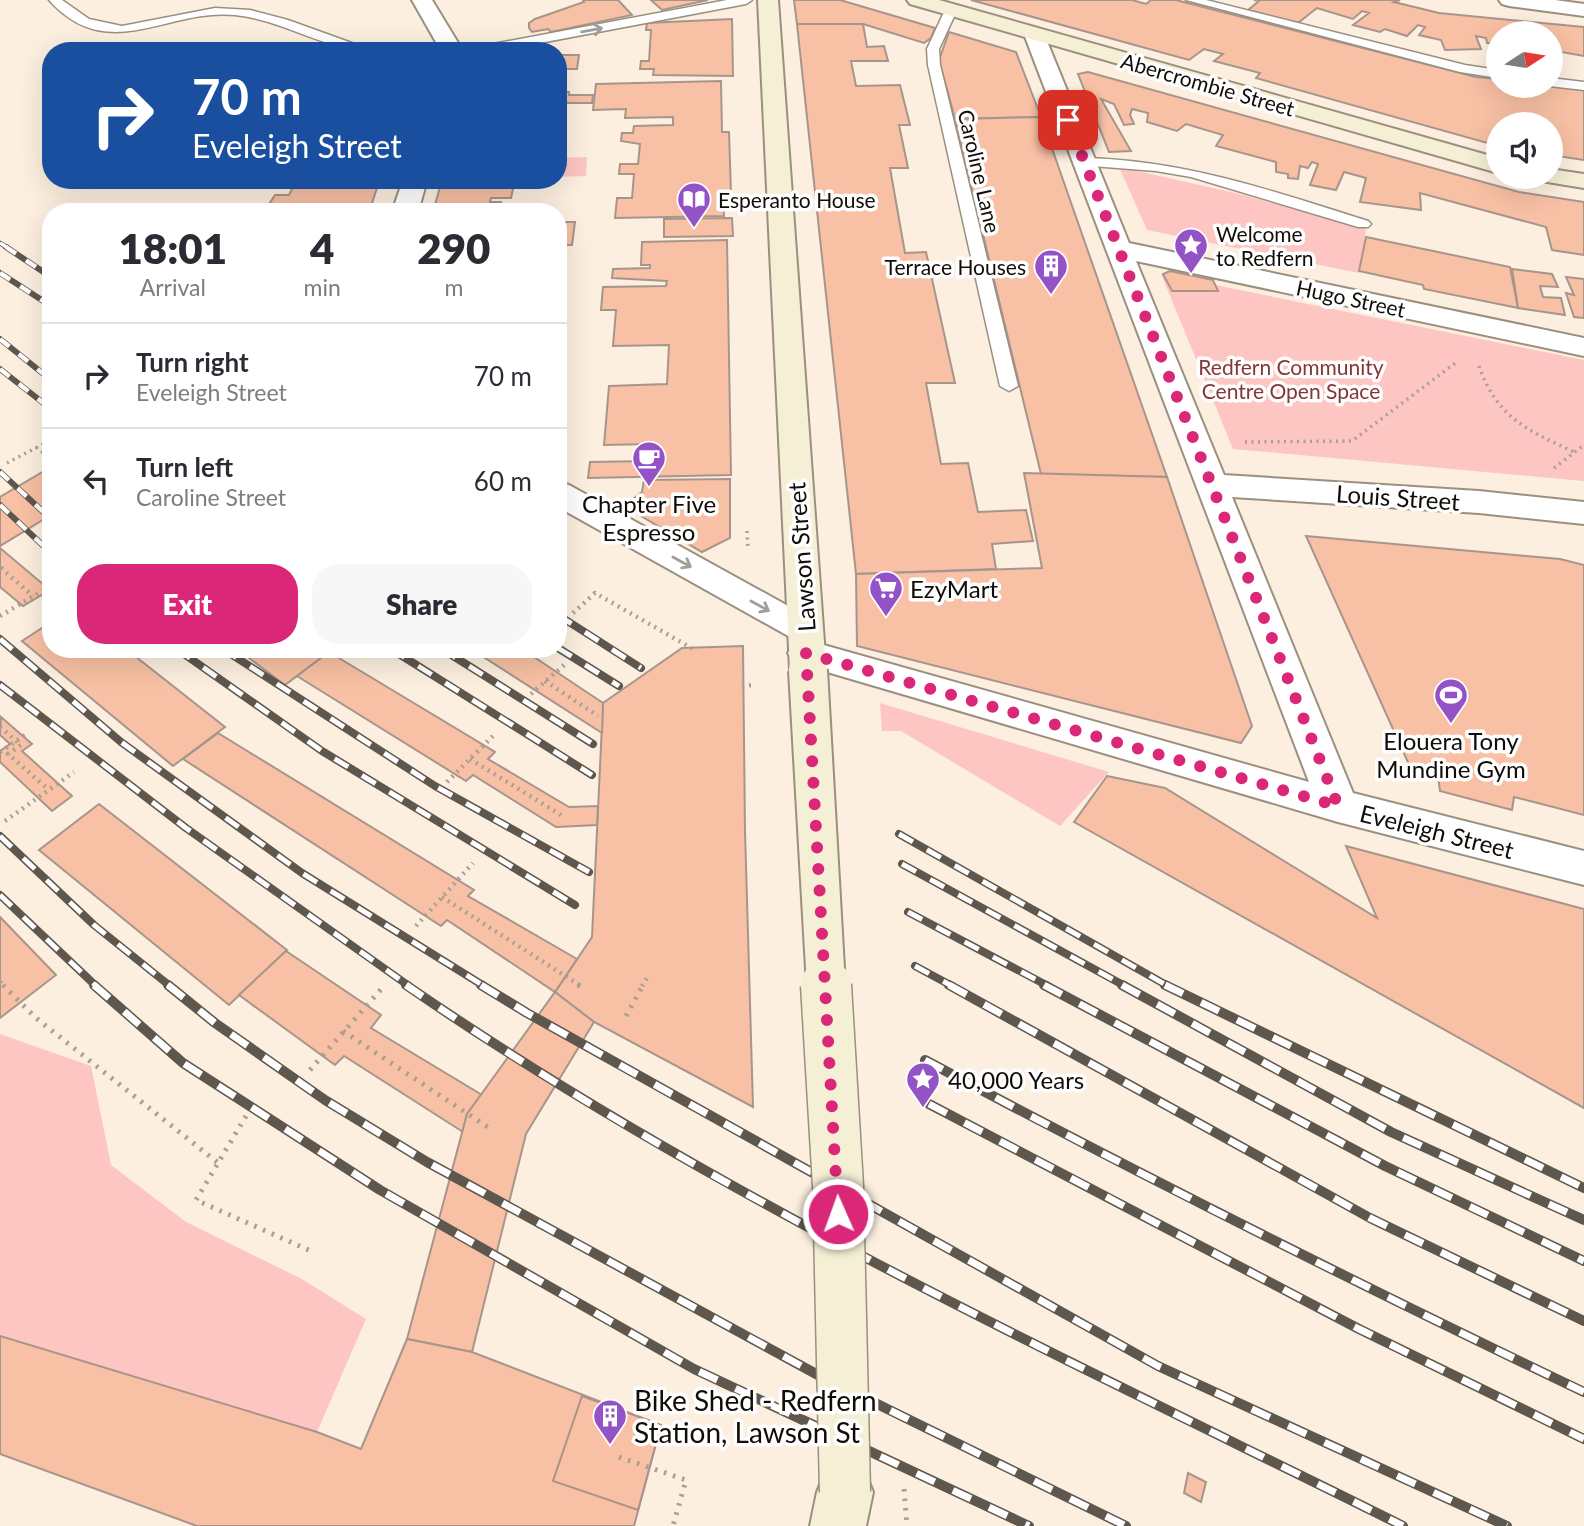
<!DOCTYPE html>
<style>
:root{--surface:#fff;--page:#f7f7f7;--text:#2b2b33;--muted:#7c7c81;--line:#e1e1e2;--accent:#db2777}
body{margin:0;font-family:Lato,sans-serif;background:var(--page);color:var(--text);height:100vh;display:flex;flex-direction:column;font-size:26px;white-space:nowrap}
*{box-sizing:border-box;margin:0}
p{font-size:23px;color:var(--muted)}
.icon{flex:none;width:38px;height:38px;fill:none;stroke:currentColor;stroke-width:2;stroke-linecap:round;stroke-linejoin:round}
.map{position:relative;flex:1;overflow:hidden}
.side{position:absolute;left:42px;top:203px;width:525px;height:455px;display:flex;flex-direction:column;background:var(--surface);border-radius:28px;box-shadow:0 7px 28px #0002}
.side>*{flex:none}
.top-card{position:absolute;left:42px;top:42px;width:525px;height:147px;border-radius:28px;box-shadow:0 7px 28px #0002;background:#1a4fa0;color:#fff;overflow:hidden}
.needle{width:46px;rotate:78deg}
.buttons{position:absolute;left:1486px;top:21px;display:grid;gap:14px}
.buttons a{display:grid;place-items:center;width:77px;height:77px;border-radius:50%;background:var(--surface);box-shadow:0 7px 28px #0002;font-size:35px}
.pin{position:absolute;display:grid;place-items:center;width:60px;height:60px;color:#fff;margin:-30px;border-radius:14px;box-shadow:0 4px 10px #0006}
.me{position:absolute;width:77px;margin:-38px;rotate:358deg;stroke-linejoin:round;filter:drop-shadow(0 0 5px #0008)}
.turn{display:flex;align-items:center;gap:24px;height:147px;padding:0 35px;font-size:32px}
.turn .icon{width:91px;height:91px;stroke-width:2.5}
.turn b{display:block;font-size:49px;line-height:60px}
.eta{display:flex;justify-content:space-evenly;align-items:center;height:119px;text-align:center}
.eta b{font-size:42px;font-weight:800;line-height:49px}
.cta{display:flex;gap:14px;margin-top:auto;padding:14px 35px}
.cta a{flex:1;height:80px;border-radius:28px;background:var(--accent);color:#fff;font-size:28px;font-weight:800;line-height:80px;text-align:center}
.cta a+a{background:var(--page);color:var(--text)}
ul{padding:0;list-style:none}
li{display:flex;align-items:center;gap:21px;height:105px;padding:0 35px;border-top:2px solid var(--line)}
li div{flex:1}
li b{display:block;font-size:26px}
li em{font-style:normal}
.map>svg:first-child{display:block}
.green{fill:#fdc6c2}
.building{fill:#f8c0a4;stroke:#a7958c;stroke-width:2}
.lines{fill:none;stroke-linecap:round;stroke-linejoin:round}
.lane-casing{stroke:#9b8f80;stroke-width:3}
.street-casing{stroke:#9b8f80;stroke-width:4}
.secondary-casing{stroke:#9b8f80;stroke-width:4}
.path-far2{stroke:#a99f93;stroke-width:3.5;stroke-dasharray:2 4.5;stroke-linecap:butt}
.path-far1{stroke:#a99f93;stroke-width:4.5;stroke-dasharray:2 5;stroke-linecap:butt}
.path{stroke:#a99f93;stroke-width:5;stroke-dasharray:2.5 7;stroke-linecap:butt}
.lane{fill:#fff;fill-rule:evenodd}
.street{fill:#fff;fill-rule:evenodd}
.secondary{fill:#f4efd5;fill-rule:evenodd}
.rail-far3-casing{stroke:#5e574e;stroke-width:5}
.rail-far2-casing{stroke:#5e574e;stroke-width:6}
.rail-far1-casing{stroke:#5e574e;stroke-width:8}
.rail-casing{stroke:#5e574e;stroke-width:10}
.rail-far3{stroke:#fefefe;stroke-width:3.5;stroke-dasharray:10;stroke-linecap:butt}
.rail-far2{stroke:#fefefe;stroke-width:4.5;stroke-dasharray:12;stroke-linecap:butt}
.rail-far1{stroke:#fefefe;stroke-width:5;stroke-dasharray:16;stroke-linecap:butt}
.rail{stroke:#fefefe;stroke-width:7;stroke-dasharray:20;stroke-linecap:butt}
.secondary-bridge-far1-casing{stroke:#9b8f80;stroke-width:42;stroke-linecap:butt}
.secondary-bridge-casing{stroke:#9b8f80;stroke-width:53;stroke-linecap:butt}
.path-bridge{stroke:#a99f93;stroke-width:5;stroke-dasharray:2.5 7;stroke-linecap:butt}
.secondary-bridge-far1{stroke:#f4efd5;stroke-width:38}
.secondary-bridge{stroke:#f4efd5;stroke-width:50}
.oneway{stroke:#9f9e9c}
.route{stroke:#db2777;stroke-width:12;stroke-dasharray:0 21.6}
.labels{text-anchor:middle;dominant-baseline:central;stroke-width:7;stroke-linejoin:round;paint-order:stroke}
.far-street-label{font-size:21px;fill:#100c07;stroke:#fefefe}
.far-poi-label{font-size:21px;fill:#100c07;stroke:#fefefe;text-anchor:start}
.far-park-label{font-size:21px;fill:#823736;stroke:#fefefe}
.street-label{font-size:24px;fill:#100c07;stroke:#fefefe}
.poi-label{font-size:24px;fill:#100c07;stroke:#fefefe}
.near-poi-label{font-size:28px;fill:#100c07;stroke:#fefefe;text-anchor:start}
</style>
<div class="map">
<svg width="1584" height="1526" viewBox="0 0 1584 1526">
<rect width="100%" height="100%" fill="#fcefdf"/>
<!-- green -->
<g class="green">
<polygon points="587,157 586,176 558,177 558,158"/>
<polygon points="1119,167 1240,194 1366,229 1359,273 1147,230"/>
<polygon points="1161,274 1584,360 1584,481 1233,449"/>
<polygon points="880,703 1109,772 1060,826 901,731 882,731"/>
<polygon points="0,1034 91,1066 111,1165 186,1222 302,1279 366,1319 317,1432 0,1336"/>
</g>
<!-- building -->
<g class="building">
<polygon points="583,0 618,0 632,15 551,32 548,29 532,32 529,28 529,23 535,19 584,2"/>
<polygon points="651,0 708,0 662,10"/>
<polygon points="794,0 840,0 935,28 931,38 924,43 863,24 797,24"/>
<polygon points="971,0 1132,0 1146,4 1151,0 1176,0 1476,77 1498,79 1498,86 1548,86 1584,90 1584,160 1550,155 1550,124 1498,124 1498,146 1256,78 1260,73 1214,61 1223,54 1204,49 1189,60"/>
<polygon points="1254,0 1400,0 1394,2 1439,13 1584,27 1584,56 1550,50 1550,33 1498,33 1498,44 1487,43 1486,38 1476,36 1481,49 1445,50 1441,40 1419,35 1425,27 1418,25 1407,36 1385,29 1380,32 1353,25 1369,13 1362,11 1353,19 1317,8 1298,23 1248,10 1259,1"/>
<polygon points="732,19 733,76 653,75 654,69 640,69 641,61 649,61 651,30 646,30 647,23"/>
<polygon points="797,24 863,24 867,47 884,46 888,61 851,61 856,86 900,85 910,125 899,125 908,168 890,168 905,253 926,252 955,383 926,383 941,464 968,463 978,512 1026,510 1033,541 992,544 996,569 856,574"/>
<polygon points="949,32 1016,52 1041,117 955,119 939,60"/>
<polygon points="558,55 579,55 577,69 558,69"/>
<polygon points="1088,72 1519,192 1584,202 1584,255 1552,250 1546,227 1420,193 1421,210 1360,202 1366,178 1344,172 1336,190 1310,185 1318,164 1312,162 1308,168 1300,166 1298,179 1288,178 1288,174 1276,172 1276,162 1216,146 1223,135 1186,124 1177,131 1147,122 1148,113 1132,109 1130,115 1134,124 1124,125 1114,104 1101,99 1131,151 1109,152 1078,74"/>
<polygon points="721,81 722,132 729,132 731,193 723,193 724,216 615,218 617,198 632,198 634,174 619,174 620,164 638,164 640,144 621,141 622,133 633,133 634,126 673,125 673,117 625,118 626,109 593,110 596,84"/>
<polygon points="558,92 569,92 569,95 593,95 592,103 558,103"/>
<polygon points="1041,117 1167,477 1041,474 955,119"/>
<polygon points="442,180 515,180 511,198 491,198 490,202 501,202 499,212 433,212"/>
<polygon points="379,182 369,212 264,212 275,195 289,195 293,187 315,187 317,183"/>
<polygon points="732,218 733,236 664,237 664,219"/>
<polygon points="558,222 575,222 572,245 558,245"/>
<polygon points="1366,237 1510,267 1518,308 1424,289 1423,285 1359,271"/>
<polygon points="727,240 731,475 588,478 590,462 650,461 651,444 604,445 609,386 667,384 669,345 613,346 616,310 601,310 603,287 666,286 667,281 612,278 613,269 650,268 650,265 641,265 642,242"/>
<polygon points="1512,269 1552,274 1558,287 1540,286 1543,297 1561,298 1565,315 1518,308"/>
<polygon points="1170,271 1213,280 1218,291 1172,291 1163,274"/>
<polygon points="1566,277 1584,279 1584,318 1574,317 1566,293 1574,295"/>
<polygon points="51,467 51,515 0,546 0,497"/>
<polygon points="1024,473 1167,477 1252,726 1241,743 857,646 856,574 1042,568"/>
<polygon points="730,479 730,538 702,552 624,506 642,492 644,480"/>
<polygon points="1306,536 1560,559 1584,565 1584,815 1514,797 1512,810 1440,791 1437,769 1411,769"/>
<polygon points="0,548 50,590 23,606 0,587"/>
<polygon points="51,622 51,649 126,649 225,727 173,766 22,641"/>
<polygon points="743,646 745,831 753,1107 594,1022 555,992 592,937 603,703 682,648"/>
<polygon points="237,649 333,649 285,685"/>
<polygon points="471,649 522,649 603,703 602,733"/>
<polygon points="329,652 495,752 488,759 569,807 598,806 597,825 556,827 473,775 466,781 297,676"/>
<polygon points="1,717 32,744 22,751 72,796 52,811 0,762 0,751 10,744 0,735"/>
<polygon points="218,733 474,890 468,896 577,959 555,992 447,920 441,926 183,759"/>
<polygon points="1107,776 1165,788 1377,918 1346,846 1584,909 1584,1108 1074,822"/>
<polygon points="99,804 287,950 229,1005 39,850"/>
<polygon points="0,917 56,975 0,1018"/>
<polygon points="286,951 381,1015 371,1028 482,1095 467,1114 463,1132 344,1056 335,1065 239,995"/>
<polygon points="555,992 594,1022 526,1134 472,1352 407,1339 467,1114"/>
<polygon points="0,1336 317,1432 361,1449 407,1339 472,1352 661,1425 634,1526 197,1526 0,1454"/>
<polygon points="582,1396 661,1425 638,1510 553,1481"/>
<polygon points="1188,1473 1206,1482 1201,1502 1184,1493"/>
</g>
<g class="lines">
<!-- lane casing -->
<g class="lane-casing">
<g id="lane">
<path d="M49,0H62L89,19L122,26L215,8L250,10L288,20L374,51C325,51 284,20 235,15C167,8 108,66 49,0Z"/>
<polygon points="727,0 752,0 746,4 498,51 471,51 477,47"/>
<polygon points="1186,0 1206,0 1465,65 1498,70 1498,78 1460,72"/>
<polygon points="951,6 957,10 939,49 940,65 1018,386 1009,391 1000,386 928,65 927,49 945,10"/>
<polygon points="1550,78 1584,82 1584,90 1549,86"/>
<path d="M1084,158C1183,160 1274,191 1368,221L1371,224L1368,227H1358L1191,177L1156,171L1079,165L1077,162Z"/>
</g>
</g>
<!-- street casing -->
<g class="street-casing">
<g id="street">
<polygon points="412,0 432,0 463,51 441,51"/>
<polygon points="1499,0 1555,0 1584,4 1584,16 1509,6 1502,4"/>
<polygon points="1034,28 1041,30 1044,34 1129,243 1584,338 1584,356 1136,261 1224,475 1479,491 1584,502 1584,524 1479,513 1232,497 1353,793 1584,851 1584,885 1338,822 793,662 788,653 793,644 799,642 558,507 558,482 569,485 817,622 823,631 817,640 813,642 1309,782 1024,34 1027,30"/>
<polygon points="403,180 427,180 418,212 392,212"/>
</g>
</g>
<!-- secondary casing -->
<g class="secondary-casing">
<g id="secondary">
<polygon points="758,0 778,0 826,670 821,680 808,684 795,680 790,670"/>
<polygon points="907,0 939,0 1498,158 1498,173 910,4"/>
<polygon points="1550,169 1584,174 1584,188 1541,181 1538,177 1550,177"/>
<polygon points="845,1464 865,1472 873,1492 866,1526 810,1526 817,1492 825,1472"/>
</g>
</g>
<!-- path-far2 -->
<g class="path-far2">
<path d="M1479,366C1497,418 1527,430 1574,452"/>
<polyline points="1245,442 1352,441 1458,361"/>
<polyline points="36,447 51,459"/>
<polyline points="7,463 51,440"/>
<polyline points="1554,468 1584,445"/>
<polyline points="747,531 748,548"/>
<polyline points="0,567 3,570"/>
</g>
<!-- path-far1 -->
<g class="path-far1">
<polyline points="1,568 33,596"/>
<polyline points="573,613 595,593 695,650"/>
<polyline points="0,616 51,586"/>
<polyline points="545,681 598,716"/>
<polyline points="742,686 753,685"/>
<polyline points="531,694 564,665"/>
<polyline points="0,727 21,745 8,754 49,790"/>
<polyline points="0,752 28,733"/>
<polyline points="470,759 564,817"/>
<polyline points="447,782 496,733"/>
<polyline points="5,821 74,772"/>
<polyline points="442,897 581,986"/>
<polyline points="416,926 473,863"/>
<polyline points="0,982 4,986"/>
<polyline points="642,986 648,976"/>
</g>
<!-- path -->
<g class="path">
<polyline points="3,985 36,1018 217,1162"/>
<polyline points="578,985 585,989"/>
<polyline points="626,1016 643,985"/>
<polyline points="343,1031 492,1130"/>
<polyline points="310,1070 383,987"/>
<polyline points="246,1116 196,1200 313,1252"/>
<polyline points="619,1457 686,1480 673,1526"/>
</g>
<!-- lane -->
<use href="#lane" class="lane"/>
<!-- street -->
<use href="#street" class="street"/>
<!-- secondary -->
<use href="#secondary" class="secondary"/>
<!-- rail-far3 casing -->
<g class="rail-far3-casing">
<polyline id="rail-far3" points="0,243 8,248"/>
</g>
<!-- rail-far2 casing -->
<g class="rail-far2-casing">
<g id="rail-far2">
<polyline points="6,247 51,277"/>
<polyline points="0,273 51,306"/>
<polyline points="0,339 51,380"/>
<polyline points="0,369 51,409"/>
<polyline points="0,472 51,519"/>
<polyline points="0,505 51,553"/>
</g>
</g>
<!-- rail-far1 casing -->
<g class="rail-far1-casing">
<g id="rail-far1">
<polyline points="558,615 641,668"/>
<polyline points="0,639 121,742 302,873 484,986"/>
<polyline points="558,648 619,686"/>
<polyline points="177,649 322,751 575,905"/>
<polyline points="223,649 435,786 589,872"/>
<polyline points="391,649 592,775"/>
<polyline points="442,649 593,744"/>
<polyline points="0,685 186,828 409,986"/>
<polyline points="899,834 1168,986"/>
<polyline points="0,836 94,925 170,986"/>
<polyline points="902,864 1125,986"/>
<polyline points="0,895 96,986"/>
<polyline points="908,912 1048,986"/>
<polyline points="915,966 952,986"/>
</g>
</g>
<!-- rail casing -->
<g class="rail-casing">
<g id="rail">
<polyline points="94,985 183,1063 380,1190 694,1369 1029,1526"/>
<polyline points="168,985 215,1023 325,1100 427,1162 818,1375 1126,1526"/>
<path d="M406,985C717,1199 1065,1358 1403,1526"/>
<polyline points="481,985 527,1013 1158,1366 1507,1526"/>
<polyline points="949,985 1370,1218 1584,1321"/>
<polyline points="1044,985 1385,1166 1584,1261"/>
<polyline points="1122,985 1391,1132 1584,1220"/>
<polyline points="1165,985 1584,1188"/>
<path d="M925,1060C1142,1176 1362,1286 1584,1392"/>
<polyline points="929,1104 1359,1329 1584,1439"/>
</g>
</g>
<!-- rail-far3 -->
<use href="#rail-far3" class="rail-far3"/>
<!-- rail-far2 -->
<use href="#rail-far2" class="rail-far2"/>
<!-- rail-far1 -->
<use href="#rail-far1" class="rail-far1"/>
<!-- rail -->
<use href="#rail" class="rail"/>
<!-- secondary-bridge-far1 casing -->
<g class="secondary-bridge-far1-casing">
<polyline id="secondary-bridge-far1" points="808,670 826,986"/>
</g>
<!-- secondary-bridge casing -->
<g class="secondary-bridge-casing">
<polyline id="secondary-bridge" points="826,985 838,1186 845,1492"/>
</g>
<!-- path-bridge -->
<polyline class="path-bridge" points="904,1489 907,1526"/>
<!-- secondary-bridge-far1 -->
<use href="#secondary-bridge-far1" class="secondary-bridge-far1"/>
<!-- secondary-bridge -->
<use href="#secondary-bridge" class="secondary-bridge"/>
</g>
<!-- one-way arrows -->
<defs><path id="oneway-shaft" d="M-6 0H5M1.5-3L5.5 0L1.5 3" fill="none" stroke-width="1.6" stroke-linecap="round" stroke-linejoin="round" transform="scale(1.75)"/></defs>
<g class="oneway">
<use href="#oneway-shaft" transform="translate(592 30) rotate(-10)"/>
<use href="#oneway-shaft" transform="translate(682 562) rotate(29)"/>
<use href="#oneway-shaft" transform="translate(760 606) rotate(29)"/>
</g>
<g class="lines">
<!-- route -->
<polyline class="route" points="838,1214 806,653 1338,806 1068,120"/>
</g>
<!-- icons -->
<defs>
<g id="library-pin" transform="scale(1.75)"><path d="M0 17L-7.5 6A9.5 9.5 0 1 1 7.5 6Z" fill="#9452c7" stroke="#fefefe"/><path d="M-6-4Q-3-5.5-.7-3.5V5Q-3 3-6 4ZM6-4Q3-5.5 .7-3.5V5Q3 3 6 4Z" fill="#fff"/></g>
<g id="sight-pin" transform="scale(1.75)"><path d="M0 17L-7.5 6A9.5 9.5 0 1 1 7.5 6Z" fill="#9452c7" stroke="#fefefe"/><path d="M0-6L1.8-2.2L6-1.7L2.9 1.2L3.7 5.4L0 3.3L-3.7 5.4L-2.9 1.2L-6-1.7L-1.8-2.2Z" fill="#fff"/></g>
<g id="building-pin" transform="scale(1.75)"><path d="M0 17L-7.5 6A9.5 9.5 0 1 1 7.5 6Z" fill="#9452c7" stroke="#fefefe"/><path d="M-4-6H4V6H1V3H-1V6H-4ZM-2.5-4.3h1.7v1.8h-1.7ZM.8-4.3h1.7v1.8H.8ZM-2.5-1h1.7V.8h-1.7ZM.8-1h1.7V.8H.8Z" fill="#fff"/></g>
<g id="cafe-pin" transform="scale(1.75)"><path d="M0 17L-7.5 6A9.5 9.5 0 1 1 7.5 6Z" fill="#9452c7" stroke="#fefefe"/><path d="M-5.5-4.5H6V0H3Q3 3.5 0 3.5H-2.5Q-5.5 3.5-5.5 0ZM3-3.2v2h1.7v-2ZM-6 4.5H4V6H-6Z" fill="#fff"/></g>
<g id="supermarket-pin" transform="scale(1.75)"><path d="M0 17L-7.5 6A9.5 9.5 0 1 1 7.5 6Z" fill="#9452c7" stroke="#fefefe"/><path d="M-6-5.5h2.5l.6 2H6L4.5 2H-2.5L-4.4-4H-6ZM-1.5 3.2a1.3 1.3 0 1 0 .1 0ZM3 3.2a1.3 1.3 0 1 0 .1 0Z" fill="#fff"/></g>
<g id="stadium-pin" transform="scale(1.75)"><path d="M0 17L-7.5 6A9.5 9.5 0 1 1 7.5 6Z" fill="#9452c7" stroke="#fefefe"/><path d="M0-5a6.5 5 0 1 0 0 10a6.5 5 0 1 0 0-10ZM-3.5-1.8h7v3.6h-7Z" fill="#fff"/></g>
</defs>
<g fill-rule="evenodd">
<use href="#library-pin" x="694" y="199"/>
<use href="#sight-pin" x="1191" y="245"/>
<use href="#building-pin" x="1051" y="266"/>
<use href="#cafe-pin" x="649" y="458"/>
<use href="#supermarket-pin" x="886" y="588"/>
<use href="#stadium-pin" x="1451" y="695"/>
<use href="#sight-pin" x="923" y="1079"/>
<use href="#building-pin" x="610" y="1416"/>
</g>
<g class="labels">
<!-- far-street labels -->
<g class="far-street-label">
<text transform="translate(1208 84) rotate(16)">Abercrombie Street</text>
<text transform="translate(980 171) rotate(77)">Caroline Lane</text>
<text transform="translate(1351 298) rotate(12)">Hugo Street</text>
</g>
<!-- far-poi labels -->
<g class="far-poi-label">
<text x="718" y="199">Esperanto House</text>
<text x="1216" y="233">Welcome<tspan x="1216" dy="24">to Redfern</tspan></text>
<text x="1026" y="266" text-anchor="end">Terrace Houses</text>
</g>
<!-- far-park labels -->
<g class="far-park-label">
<text x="1291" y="366">Redfern Community<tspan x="1291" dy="24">Centre Open Space</tspan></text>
</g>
<!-- street labels -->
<g class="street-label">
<text transform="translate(1398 497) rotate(4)">Louis Street</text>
<text transform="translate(801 557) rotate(-94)">Lawson Street</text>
<text transform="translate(1437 831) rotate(14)">Eveleigh Street</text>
</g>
<!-- poi labels -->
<g class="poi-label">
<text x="649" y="503">Chapter Five<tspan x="649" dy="28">Espresso</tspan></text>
<text x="910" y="588" text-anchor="start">EzyMart</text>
<text x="1451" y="740">Elouera Tony<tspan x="1451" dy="28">Mundine Gym</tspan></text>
<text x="948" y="1079" text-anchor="start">40,000 Years</text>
</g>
<!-- near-poi labels -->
<g class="near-poi-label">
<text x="634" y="1400">Bike Shed - Redfern<tspan x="634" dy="32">Station, Lawson St</tspan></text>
</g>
</g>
</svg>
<div class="buttons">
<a><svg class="needle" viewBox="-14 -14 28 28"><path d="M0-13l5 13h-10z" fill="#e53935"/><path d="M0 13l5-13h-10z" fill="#7c7c81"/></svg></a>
<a><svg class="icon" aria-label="sound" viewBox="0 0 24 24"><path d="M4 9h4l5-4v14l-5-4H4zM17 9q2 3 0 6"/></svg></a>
</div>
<div class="pin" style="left:1068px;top:120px;background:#d93025"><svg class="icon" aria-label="arrive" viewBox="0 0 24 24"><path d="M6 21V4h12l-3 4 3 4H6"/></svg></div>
<svg class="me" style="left:838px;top:1214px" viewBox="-20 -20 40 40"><circle r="17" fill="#db2777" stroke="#fff" stroke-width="3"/><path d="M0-11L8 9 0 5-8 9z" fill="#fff"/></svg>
<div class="top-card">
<div class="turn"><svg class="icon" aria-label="right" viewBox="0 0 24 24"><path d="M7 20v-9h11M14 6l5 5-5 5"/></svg><div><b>70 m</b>Eveleigh Street</div></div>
</div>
<section class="side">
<div class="eta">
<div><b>18:01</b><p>Arrival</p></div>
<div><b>4</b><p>min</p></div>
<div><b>290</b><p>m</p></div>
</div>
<ul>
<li><svg class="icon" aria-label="right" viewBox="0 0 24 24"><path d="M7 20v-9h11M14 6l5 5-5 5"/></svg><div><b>Turn right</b><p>Eveleigh Street</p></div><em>70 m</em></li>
<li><svg class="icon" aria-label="left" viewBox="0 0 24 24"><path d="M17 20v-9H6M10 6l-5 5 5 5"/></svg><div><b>Turn left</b><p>Caroline Street</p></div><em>60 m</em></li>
</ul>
<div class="cta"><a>Exit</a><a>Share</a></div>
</section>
</div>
